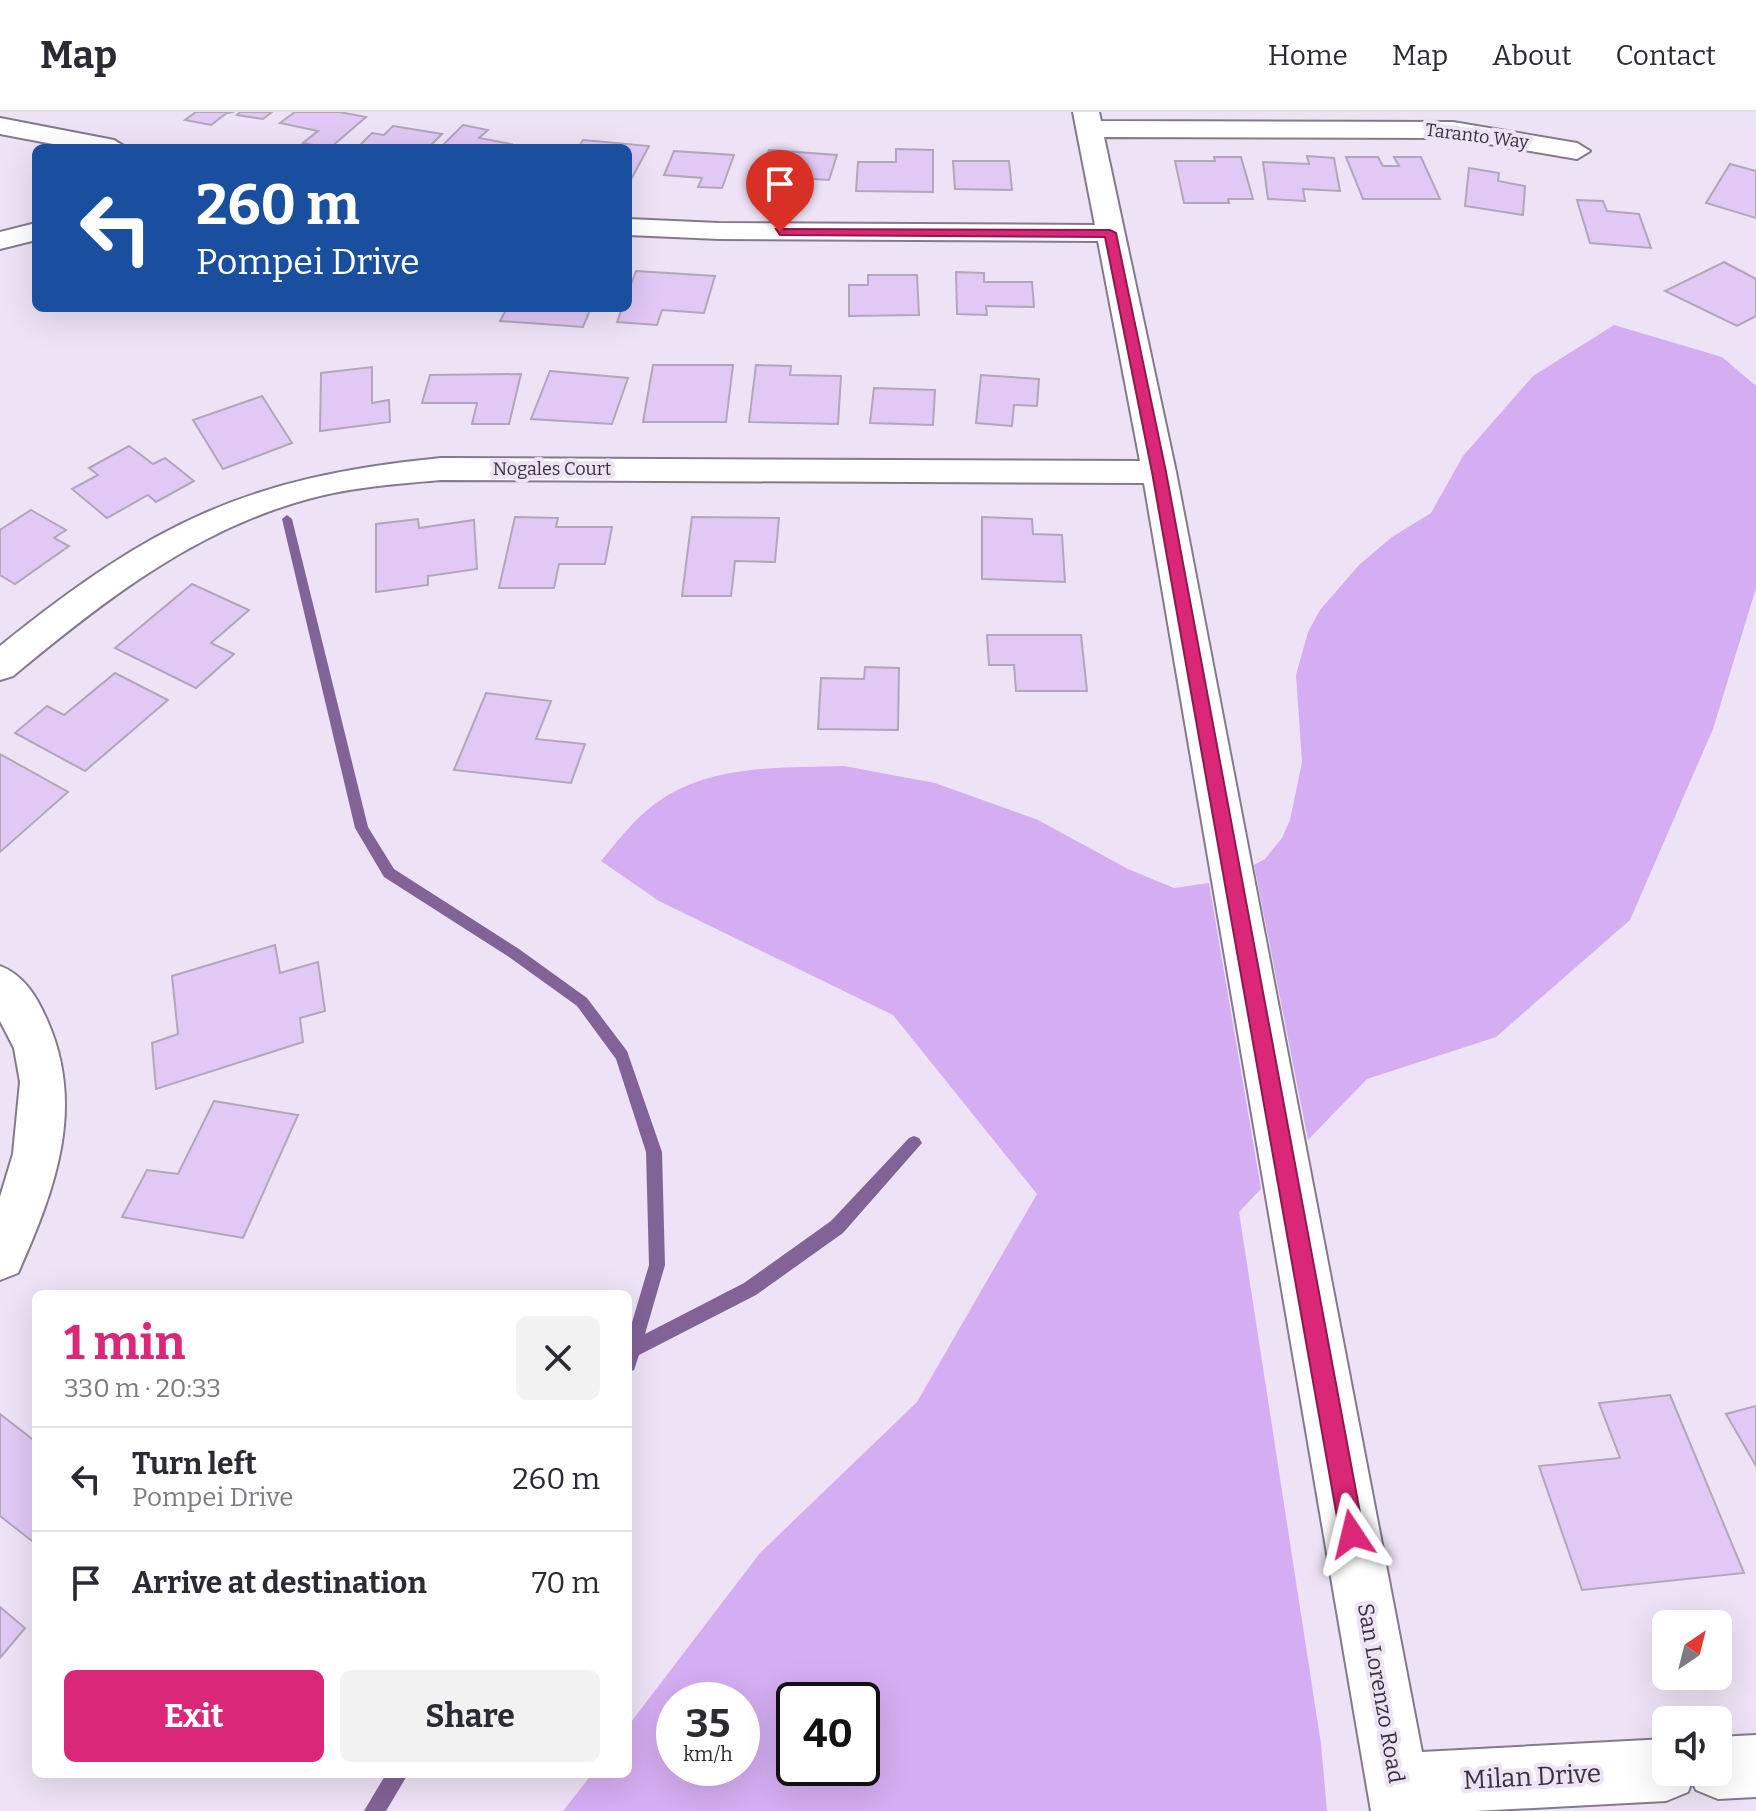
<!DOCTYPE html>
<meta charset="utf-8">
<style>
:root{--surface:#fff;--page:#f2f2f3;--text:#2b2b33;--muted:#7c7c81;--line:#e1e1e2;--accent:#db2777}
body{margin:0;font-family:Bitter,serif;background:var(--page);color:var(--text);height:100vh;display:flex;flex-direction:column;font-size:30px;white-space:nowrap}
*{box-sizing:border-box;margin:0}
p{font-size:26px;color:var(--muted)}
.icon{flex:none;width:44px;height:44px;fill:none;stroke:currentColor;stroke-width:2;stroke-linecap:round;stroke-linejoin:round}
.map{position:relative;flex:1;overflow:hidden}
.side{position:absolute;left:32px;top:1178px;width:600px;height:488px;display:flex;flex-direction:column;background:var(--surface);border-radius:12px;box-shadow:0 8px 32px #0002}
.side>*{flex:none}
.hud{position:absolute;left:32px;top:32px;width:600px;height:168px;border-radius:12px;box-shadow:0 8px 32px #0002;background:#1a4fa0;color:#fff;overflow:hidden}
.needle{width:52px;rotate:35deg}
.controls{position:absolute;left:1652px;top:1498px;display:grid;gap:16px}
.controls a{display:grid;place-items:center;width:80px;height:80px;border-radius:12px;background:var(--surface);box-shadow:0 8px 32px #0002;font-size:40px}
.speed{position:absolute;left:656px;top:1570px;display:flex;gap:16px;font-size:40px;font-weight:700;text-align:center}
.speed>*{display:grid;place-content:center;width:104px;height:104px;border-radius:50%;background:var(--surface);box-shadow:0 8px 32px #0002;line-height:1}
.speed small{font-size:20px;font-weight:400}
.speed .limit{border:4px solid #111;border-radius:12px;background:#fff;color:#111}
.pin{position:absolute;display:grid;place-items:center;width:68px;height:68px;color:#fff;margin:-82px -34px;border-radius:50% 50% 50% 0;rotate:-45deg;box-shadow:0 0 8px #0007}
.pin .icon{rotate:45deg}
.me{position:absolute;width:88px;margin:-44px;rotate:350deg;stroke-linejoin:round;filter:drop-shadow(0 0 6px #0008)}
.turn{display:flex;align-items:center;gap:28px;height:168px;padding:0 32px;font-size:36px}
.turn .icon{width:104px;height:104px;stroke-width:2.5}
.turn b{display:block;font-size:56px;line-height:68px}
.round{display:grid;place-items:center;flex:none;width:84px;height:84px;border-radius:12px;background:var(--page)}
.summary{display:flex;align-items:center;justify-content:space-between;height:136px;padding:0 32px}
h1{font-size:48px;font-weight:700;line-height:60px;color:var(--accent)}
.cta{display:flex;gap:16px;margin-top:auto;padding:16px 32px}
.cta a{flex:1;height:92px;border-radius:12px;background:var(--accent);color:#fff;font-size:32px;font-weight:700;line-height:92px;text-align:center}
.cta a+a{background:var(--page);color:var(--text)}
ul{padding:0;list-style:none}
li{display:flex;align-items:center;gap:24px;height:104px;padding:0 32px;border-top:2px solid var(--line)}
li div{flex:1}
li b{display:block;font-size:30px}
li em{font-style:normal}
header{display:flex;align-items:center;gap:48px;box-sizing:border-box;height:112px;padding:0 40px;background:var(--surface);border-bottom:2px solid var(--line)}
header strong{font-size:38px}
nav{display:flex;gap:44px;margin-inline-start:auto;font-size:28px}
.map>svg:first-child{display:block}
.green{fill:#d5adf2;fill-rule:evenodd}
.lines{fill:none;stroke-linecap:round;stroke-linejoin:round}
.stream{fill:#826397;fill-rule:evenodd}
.building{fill:#e1c8f5;stroke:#b1a7b9;stroke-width:2}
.minor-casing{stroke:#847a8c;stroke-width:4}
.minor{fill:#fff;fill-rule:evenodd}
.route{fill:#db2777;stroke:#8e194d;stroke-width:2}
.labels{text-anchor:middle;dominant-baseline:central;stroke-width:8;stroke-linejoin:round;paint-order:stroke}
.far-street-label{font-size:18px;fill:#36323a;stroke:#eee3f6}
.street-label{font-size:22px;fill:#36323a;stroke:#eee3f6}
.near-street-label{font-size:26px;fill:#36323a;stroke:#eee3f6}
</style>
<header>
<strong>Map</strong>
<nav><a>Home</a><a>Map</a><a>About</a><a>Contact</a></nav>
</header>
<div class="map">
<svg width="1756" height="1699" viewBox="0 0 1756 1699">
<rect width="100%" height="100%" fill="#eee3f6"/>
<!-- green -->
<g class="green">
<polygon points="1614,213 1722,245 1756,274 1756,476 1713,617 1630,808 1496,925 1367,967 1308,1028 1254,753 1265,747 1282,726 1290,708 1302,650 1296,563 1308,520 1320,498 1359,453 1392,425 1431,401 1463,344 1533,264"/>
<path d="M844,654L935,671L1038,708L1128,757L1174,776L1209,771L1261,1077L1239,1100L1321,1632L1327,1699H563L592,1662H628V1614L760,1441L917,1290L1037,1082L893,903L659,789L601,749C619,727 638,702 662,687C715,652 784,656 844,654ZM674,1588H742V1656H674ZM794,1588H862V1656H794Z"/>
</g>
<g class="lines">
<!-- stream -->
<g class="stream">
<polygon points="287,403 292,407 368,715 394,757 519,837 587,886 627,939 662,1040 665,1153 645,1222 744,1171 831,1109 909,1026 914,1024 919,1026 922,1031 843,1121 756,1183 639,1243 634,1258 628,1260 628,1224 649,1153 646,1040 616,947 577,894 509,845 384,765 355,716 282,407"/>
<polygon points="386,1662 408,1662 386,1699 364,1699"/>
</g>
</g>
<!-- building -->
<g class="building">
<polygon points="196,0 234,0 227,1 211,13 185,8"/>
<polygon points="240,0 272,0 263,7 237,3"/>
<polygon points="295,0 339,0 366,5 330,36 303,31 318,19 280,11"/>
<polygon points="463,13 488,18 479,26 511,32 506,36 440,36"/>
<polygon points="393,14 442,22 428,36 357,36 372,21 384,23"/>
<polygon points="583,28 649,34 628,73 628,36 578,36"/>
<polygon points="896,37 933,38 933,80 856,79 858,50 896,50"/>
<polygon points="769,38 837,43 829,68 797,66 793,82 756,80"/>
<polygon points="674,39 734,43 722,76 698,75 702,66 664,63"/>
<polygon points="1307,44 1334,46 1340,79 1303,77 1305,89 1268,87 1263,50 1309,52"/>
<polygon points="1214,45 1241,45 1253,87 1228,87 1229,91 1184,91 1175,49 1215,49"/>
<polygon points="1346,45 1378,45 1383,54 1399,54 1394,45 1421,45 1440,87 1363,87"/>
<polygon points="953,49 1009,49 1012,78 955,77"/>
<polygon points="1730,52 1756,59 1756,106 1706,91"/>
<polygon points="1469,56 1499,61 1498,69 1525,74 1523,103 1465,94"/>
<polygon points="1577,88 1603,89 1607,99 1639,102 1651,136 1590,131"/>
<polygon points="1724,150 1756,167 1756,204 1737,214 1665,179"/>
<polygon points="636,159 715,164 704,201 662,198 657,213 617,210 622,196 628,196 628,180"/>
<polygon points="956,160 984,161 984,170 1032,170 1034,195 986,194 987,203 957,202"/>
<polygon points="868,163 917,163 919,203 849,204 849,173 868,173"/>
<polygon points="507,196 591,196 583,215 500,209"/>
<polygon points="653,253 733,253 726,310 643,310"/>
<polygon points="756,253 791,254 790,263 841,264 838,312 749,310"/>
<polygon points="372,255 372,291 389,288 390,310 320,319 321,261"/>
<polygon points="550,259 628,266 612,312 531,307"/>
<polygon points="521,262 509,312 472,312 477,291 422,291 430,263"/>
<polygon points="981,263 1039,267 1037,294 1014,293 1012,314 976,311"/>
<polygon points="874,276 935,278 933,313 870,311"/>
<polygon points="262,284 292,331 223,357 193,308"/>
<polygon points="129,334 153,352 165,346 194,369 156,390 148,383 107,406 72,377 98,363 89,356"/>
<polygon points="31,398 66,418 54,426 69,434 15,472 0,463 0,418"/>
<polygon points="515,405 558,406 556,415 612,415 605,452 559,452 554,476 499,476"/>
<polygon points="692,405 779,406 775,450 735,449 731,484 682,484"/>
<polygon points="982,405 1032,407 1033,422 1062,423 1065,470 982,467"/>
<polygon points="418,407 419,416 474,408 477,457 428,464 428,473 376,480 376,412"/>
<polygon points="192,472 249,498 211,531 234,542 196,576 115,536"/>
<polygon points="987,523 1081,523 1087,579 1016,579 1014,553 989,553"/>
<polygon points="865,555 899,556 898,618 818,617 821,566 864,567"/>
<polygon points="115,561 168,588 85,659 15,621 47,594 64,603"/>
<polygon points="486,581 551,589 536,627 585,632 571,671 454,658"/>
<polygon points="0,642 68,680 0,740"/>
<polygon points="275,833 280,861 318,850 325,899 300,906 303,930 156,977 152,931 178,922 172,864"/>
<polygon points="214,989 298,1003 243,1126 122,1105 147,1058 178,1062"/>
<polygon points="1670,1283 1744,1461 1582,1478 1539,1354 1620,1346 1599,1291"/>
<polygon points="1756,1294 1756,1354 1726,1302"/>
<polygon points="0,1302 36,1330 36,1432 0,1404"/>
<polygon points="0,1495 25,1516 0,1546"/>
</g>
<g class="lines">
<!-- minor casing -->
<g class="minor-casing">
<g id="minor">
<path d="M1073,0H1099L1101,9L1453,10L1577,31L1590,39L1577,47L1453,26L1104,25L1176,360L1422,1640L1666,1627V1660H1718V1625L1756,1623V1685L1718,1687L1696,1678L1692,1669L1688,1680L1666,1689L1475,1699H1371L1144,371L441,368C397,372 351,375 308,387C194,418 103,489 13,564L0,568V534C151,412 246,365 441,346L1140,349L1098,129L719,127L628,123V107L719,111L1095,113Z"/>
<polygon points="0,6 114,28 127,36 74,36 0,22"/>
<polygon points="36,111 36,128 0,137 0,120"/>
<path d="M0,854C24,863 37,885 47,908C86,995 55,1078 18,1161L0,1168V1085L13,1042L20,970L14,936L0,909Z"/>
</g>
</g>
<!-- minor -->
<use href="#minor" class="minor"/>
</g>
<!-- route -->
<polygon class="route" points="776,117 1110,118 1116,121 1166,360 1364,1422 1360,1430 1352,1434 1344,1430 1340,1422 1152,360 1105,125 780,123"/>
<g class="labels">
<!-- far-street labels -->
<g class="far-street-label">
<text transform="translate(1477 24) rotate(7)">Taranto Way</text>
<text x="552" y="357">Nogales Court</text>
</g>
<!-- street labels -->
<g class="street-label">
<text transform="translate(1381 1581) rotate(80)">San Lorenzo Road</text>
</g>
<!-- near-street labels -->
<g class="near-street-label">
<text transform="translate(1532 1665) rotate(-3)">Milan Drive</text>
</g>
</g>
</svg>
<div class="controls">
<a><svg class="needle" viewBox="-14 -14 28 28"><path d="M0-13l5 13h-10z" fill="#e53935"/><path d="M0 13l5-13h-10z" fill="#7c7c81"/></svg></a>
<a><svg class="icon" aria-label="sound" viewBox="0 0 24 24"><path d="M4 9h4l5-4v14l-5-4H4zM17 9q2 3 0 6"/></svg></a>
</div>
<div class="speed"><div>35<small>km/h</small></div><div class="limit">40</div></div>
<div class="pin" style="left:780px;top:120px;background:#d93025"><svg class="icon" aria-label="arrive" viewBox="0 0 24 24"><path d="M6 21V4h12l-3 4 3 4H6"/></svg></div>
<svg class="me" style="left:1352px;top:1422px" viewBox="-20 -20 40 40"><path d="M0-17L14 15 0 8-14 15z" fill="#db2777" stroke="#fff" stroke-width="4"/></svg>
<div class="hud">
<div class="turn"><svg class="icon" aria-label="left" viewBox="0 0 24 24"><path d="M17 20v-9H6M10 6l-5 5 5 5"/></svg><div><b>260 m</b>Pompei Drive</div></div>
</div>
<section class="side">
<div class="summary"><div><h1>1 min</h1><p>330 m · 20:33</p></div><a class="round"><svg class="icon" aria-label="close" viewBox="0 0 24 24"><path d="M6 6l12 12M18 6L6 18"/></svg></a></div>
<ul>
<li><svg class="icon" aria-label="left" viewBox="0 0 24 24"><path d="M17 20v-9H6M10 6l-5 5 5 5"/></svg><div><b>Turn left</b><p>Pompei Drive</p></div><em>260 m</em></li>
<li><svg class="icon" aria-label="arrive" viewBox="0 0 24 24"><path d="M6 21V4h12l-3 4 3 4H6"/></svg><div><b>Arrive at destination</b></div><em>70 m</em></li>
</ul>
<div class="cta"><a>Exit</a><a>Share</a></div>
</section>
</div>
